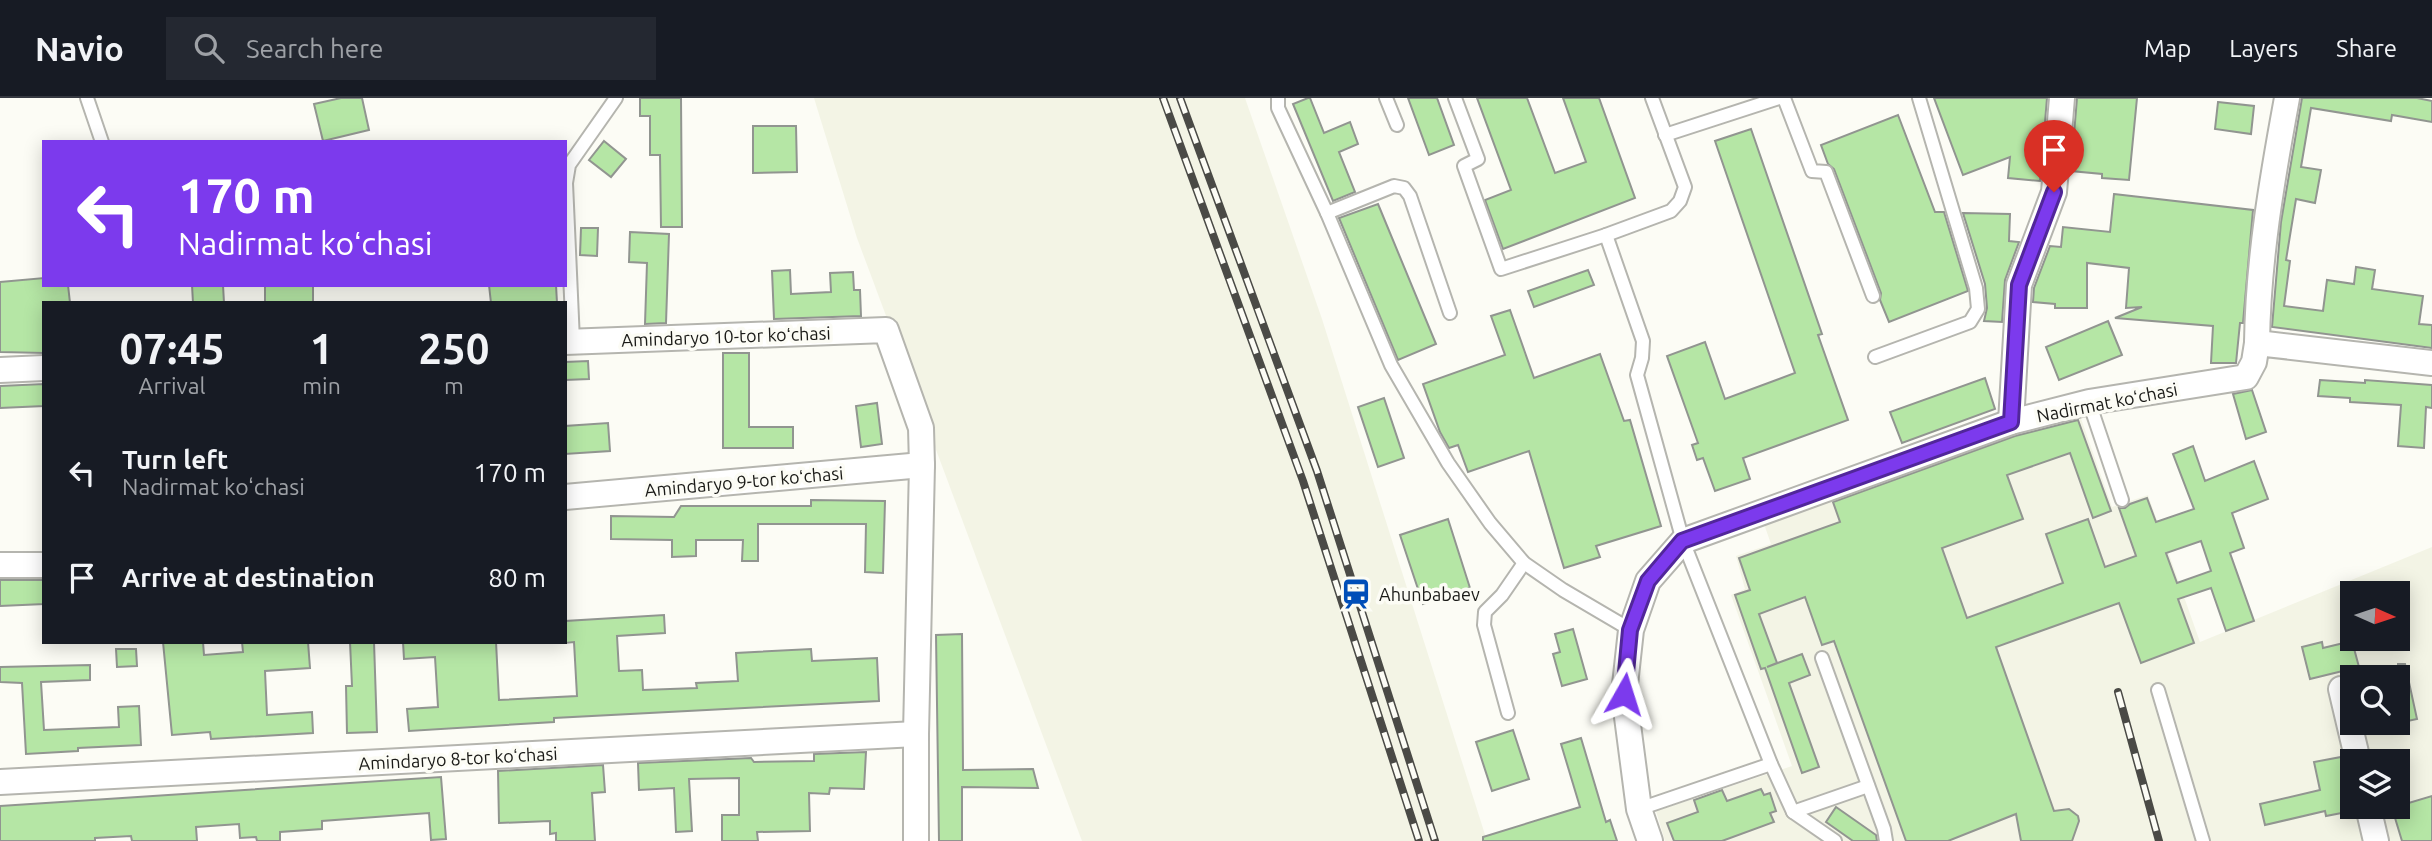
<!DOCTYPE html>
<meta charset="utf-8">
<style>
:root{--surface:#171b24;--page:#242831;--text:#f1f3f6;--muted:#9ea1a6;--line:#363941}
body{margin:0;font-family:Ubuntu,sans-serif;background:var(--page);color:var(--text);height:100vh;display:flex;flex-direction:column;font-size:26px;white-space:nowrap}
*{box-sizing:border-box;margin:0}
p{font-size:23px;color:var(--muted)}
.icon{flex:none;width:38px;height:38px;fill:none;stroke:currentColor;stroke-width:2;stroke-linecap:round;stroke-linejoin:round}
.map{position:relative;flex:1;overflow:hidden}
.drawer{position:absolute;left:42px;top:203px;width:525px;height:343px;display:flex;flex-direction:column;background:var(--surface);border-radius:0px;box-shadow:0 4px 18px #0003}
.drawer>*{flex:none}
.hud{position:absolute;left:42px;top:42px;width:525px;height:147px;border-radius:0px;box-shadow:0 4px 18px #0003;background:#7c3aed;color:#fff;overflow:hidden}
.needle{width:46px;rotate:93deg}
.fabs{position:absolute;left:2340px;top:483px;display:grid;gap:14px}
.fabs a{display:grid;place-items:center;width:70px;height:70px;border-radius:0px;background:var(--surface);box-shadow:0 4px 18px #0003;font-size:35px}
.pin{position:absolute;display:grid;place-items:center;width:60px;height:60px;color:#fff;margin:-72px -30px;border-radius:50% 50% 50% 0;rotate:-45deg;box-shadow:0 0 7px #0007}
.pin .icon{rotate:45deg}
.me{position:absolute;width:77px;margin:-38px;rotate:6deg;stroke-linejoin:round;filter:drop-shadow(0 0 5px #0008)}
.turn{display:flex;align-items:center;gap:24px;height:147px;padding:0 21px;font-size:32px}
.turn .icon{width:91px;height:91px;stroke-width:2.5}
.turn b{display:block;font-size:49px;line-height:60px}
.eta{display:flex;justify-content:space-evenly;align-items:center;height:119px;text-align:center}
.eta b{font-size:42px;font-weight:700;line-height:49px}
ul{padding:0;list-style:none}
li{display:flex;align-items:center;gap:21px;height:105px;padding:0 21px}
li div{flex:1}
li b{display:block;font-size:26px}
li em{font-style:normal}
header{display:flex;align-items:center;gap:42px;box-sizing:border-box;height:98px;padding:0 35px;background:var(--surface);border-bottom:2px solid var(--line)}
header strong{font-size:33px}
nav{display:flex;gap:38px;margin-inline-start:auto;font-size:24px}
.search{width:490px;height:63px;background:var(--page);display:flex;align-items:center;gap:18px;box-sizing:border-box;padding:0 24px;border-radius:0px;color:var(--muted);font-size:26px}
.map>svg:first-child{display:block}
.built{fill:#f3f4e5;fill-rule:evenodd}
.building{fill:#b5e6a5;stroke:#919590;stroke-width:2;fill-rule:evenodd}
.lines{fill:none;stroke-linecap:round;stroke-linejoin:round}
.service-casing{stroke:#b5b5af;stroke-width:16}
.minor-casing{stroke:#b5b5af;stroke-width:28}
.service{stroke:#fff;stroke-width:12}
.minor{stroke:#fff;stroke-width:24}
.rail-casing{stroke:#4a4a46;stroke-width:8}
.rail{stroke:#fcfcf5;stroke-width:5;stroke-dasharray:16;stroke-linecap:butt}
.route-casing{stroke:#51269a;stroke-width:18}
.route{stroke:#7c3aed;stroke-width:12}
.labels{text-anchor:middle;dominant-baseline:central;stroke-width:7;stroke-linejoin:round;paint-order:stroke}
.street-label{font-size:18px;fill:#1a1a17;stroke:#fcfcf5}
.poi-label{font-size:18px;fill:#1a1a17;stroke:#fcfcf5;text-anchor:start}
</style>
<header>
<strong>Navio</strong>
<div class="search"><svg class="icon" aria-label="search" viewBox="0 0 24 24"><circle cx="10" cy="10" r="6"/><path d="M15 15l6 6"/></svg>Search here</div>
<nav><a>Map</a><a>Layers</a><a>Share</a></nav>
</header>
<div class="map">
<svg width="2432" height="743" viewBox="0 0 2432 743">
<rect width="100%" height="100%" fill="#fcfcf5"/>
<!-- built -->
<g class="built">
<polygon points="814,0 1245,0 1322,221 1487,743 1082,743 857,140"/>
<path d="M2078,312L2112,409L2148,397L2200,544L2432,449V743H1665L1656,713L1792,668L1731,497L1745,491L1736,458L1771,446L1764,426ZM2352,495H2398V541H2352ZM2352,579H2398V625H2352ZM2352,663H2398V709H2352Z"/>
</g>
<!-- building -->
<g class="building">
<polygon points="341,0 362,0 369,32 323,43 314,6"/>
<polygon points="640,0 681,0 682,129 661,129 660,57 650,57 650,18 640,18"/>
<polygon points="1308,0 1310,0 1324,35 1350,24 1358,46 1339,54 1355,94 1333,103 1293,6"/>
<polygon points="1408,0 1437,0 1454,47 1429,57"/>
<polygon points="1477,0 1527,0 1555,75 1586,64 1563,0 1599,0 1635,100 1503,151 1485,102 1511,92"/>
<polygon points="1934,0 2047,0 2040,83 2008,80 2010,59 1963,77"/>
<polygon points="2077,0 2137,0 2129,82 2102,80 2102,76 2071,73"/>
<polygon points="2302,0 2417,0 2432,3 2432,24 2392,17 2391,23 2311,10 2301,69 2321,72 2315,105 2296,101 2286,162 2290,163 2284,208 2323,213 2327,182 2354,186 2356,169 2375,172 2372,191 2423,198 2419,226 2432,227 2432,250 2272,229 2281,124"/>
<polygon points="2218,4 2254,8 2251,36 2215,31"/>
<polygon points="1898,17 1935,114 1944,114 1968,193 1889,224 1880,202 1881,195 1834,71 1828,66 1821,47"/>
<polygon points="753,28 796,28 797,74 753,75"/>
<polygon points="1751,31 1822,236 1818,237 1848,322 1743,360 1750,381 1715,393 1703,360 1697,362 1692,347 1698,345 1667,258 1705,244 1725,301 1795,275 1715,43"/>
<polygon points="604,43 626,61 611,79 589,62"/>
<polygon points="2114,96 2253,112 2243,225 2240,225 2236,265 2211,265 2213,228 2115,220 2142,209 2126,210 2129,170 2087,165 2087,210 2055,210 2055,206 2033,204 2034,190 2050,148 2061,149 2063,129 2110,134"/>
<polygon points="1378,106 1436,246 1398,262 1339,120"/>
<polygon points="1963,115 2010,116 2009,143 2019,144 2005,182 2002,224 1984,223 1987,210 1985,186"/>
<polygon points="581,130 598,130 597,158 580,157"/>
<polygon points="630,134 669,136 666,225 645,226 647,165 629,164"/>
<polygon points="790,172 791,196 831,194 830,175 853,174 854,192 860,192 861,218 774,221 772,173"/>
<polygon points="1588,172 1594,187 1534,209 1528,193"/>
<polygon points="44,180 44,187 68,187 70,205 44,205 44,255 0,254 0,184"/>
<polygon points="192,187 223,187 224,205 193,205"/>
<rect x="265" y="187" width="48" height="18"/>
<polygon points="489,187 556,187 557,205 491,205"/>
<polygon points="1510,212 1534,280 1600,256 1624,323 1630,322 1661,428 1596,448 1600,459 1564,470 1529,353 1468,374 1458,347 1449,350 1440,334 1423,286 1505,257 1491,218"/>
<polygon points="2108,223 2122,257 2059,282 2046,249"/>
<polygon points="723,255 749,255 749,329 793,329 793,350 723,350"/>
<polygon points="588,263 589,281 565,282 565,264"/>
<polygon points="1985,280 1995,311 1902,345 1890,314"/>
<polygon points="2320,282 2365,285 2365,282 2432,287 2432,310 2426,309 2424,350 2398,348 2401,307 2350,304 2350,300 2318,298"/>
<polygon points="44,286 44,308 0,310 0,288"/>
<polygon points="2252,292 2266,334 2246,341 2233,296"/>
<polygon points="1384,300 1404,360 1378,369 1358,309"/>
<polygon points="877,305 882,346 861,349 856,308"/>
<path d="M2078,322L2111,413L2093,420L2070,355L2007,377L2023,421L1942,450L1967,520L2063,485L2046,436L2088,421L2105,469L2136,458L2119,410H2125L2130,406L2147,400L2156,424L2194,411L2173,356L2193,348L2205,383L2254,363L2268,401L2232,415L2244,450L2230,455L2254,523L2226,533L2211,490L2178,501L2194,545L2141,565L2119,505L1996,549L2054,713L2069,711L2078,718L2079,723L2072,743H2021L2016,716L1948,743H1906L1834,543L1822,547L1805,499L1759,516L1777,565L1767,569L1802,556L1810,577L1789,585L1819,669L1802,675L1765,570L1761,571L1735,497L1750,492L1739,460L1840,424L1833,404L2015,338ZM2201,443L2211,473L2177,485L2166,455Z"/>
<polygon points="608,325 610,353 565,356 565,328"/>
<polygon points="811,402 885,403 883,475 865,474 866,426 758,426 758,463 742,463 743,442 696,442 696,458 672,459 672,442 611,441 611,418 674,419 681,408 811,408"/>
<polygon points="1448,421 1470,490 1423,506 1400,437"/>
<polygon points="0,482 44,482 44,506 0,508"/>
<polygon points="664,517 665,535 617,538 619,573 642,572 643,592 697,590 696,585 738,583 736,555 811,551 812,563 877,560 879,603 554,620 554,624 409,633 407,611 438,609 435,559 404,561 403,544 496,544 499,602 577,598 574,544 565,545 565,523"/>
<polygon points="1573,531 1587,581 1562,588 1553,556 1560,554 1555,536"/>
<polygon points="962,536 963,672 1033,671 1038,690 962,689 962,743 939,743 936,537"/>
<polygon points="2352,543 2359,569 2310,581 2302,549 2322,544 2323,550"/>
<polygon points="163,544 203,544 204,557 243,554 242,544 308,544 310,570 265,573 267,617 312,614 313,635 211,641 210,634 172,637"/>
<polygon points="350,544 374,544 377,634 347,635 346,588 352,588"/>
<polygon points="116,551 136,551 137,568 117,569"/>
<polygon points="2398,566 2405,566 2417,621 2398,625"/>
<polygon points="90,567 90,582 41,584 44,632 119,629 118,609 139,608 141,647 78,650 78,653 26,656 22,585 0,584 0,569"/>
<polygon points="1513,632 1529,681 1492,693 1476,644"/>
<polygon points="1581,640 1606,724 1610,722 1617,743 1483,743 1483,739 1580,709 1561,646"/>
<polygon points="866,654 864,691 830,690 829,696 809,695 810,733 757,734 758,743 722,743 722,717 739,717 739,680 689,681 692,733 676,734 674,690 639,692 638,665 751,660 754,664 814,663 814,656"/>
<polygon points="2341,659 2352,713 2326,718 2325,713 2265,727 2260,706 2320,692 2314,664"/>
<polygon points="603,667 605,694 592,695 595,743 556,743 556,735 550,736 550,723 499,725 498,673"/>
<polygon points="441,679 446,741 431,742 429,715 322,723 322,731 280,734 280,743 257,743 256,739 240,740 239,726 196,729 197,743 132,743 131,738 95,740 95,743 0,743 0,708"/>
<polygon points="1761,691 1764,697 1770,695 1776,713 1770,715 1774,724 1722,743 1674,743 1667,725 1698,714 1694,702 1722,692 1727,703"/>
<polygon points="2432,698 2432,743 2402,743 2392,710"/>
<polygon points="1836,709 1876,737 1877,743 1853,743 1826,724"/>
</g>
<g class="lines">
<!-- service casing -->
<g class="service-casing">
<g id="service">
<polyline points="87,0 102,44"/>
<polyline points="1278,0 1278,10 1327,115 1391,267 1448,365 1490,425 1524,465 1563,492 1631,532"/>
<polyline points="1386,0 1397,27"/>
<polyline points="1455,0 1478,61 1464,68 1501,171 1606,137"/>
<polyline points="1652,0 1685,89 1680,103 1671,113 1606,137 1643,243 1642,260 1637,277 1683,443 1771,666 1793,714 1835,743"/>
<polyline points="1784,0 1812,73 1826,74 1873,198"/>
<polyline points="1665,37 1779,0"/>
<polyline points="1327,115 1394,88 1404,90 1410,98 1450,215"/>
<polyline points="573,243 566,85 569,67 616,0"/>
<polyline points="1875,259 1970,224 1978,211 1976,190 1919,0"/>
<polyline points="2089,304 2122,402"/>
<polyline points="1822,560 1884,731 1886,743"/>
<polyline points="2158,592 2203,743"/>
<polyline points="1508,615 1484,527 1485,514 1502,497 1524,465"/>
<polyline points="1639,711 1771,666"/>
<polyline points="1793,714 1868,688"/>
</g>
</g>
<!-- minor casing -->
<g class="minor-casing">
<g id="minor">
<polyline points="565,244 886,232 921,330 922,367 916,636 916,743"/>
<path d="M2257,245C2258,163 2272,81 2287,0"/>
<polyline points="0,272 44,270"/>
<polyline points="2011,324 2019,187 2054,94 2062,0"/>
<polyline points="565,399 922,367"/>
<polyline points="0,467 44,467"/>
<polyline points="2341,591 2358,663"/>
<polyline points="0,684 916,636"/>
<polyline points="2368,709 2376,743"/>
<polyline points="1650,743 1639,711 1624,596 1631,532 1648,483 1683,443 2011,324 2089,304 2246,279 2254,264 2257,245 2432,265"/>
</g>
</g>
<!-- service -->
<use href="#service" class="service"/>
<!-- minor -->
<use href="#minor" class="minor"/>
<!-- rail casing -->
<g class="rail-casing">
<g id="rail">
<polyline points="1163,0 1303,383 1419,743"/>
<polyline points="1180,0 1317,373 1435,743"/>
<polyline points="2118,594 2159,743"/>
</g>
</g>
<!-- rail -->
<use href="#rail" class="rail"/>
</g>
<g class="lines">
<!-- route casing -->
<g class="route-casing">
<polyline id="route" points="1624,596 1630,532 1648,483 1682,443 2011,324 2019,187 2054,94"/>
</g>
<!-- route -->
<use href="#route" class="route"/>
</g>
<!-- icons -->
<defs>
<g id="station-bare" transform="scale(2.415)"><path d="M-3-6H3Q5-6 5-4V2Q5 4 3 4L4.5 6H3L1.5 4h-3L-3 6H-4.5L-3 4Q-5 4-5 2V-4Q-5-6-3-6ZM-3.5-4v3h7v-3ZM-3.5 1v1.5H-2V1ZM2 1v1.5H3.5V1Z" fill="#004eb8" stroke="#fcfcf5" stroke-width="2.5" paint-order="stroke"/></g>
</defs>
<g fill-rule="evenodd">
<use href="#station-bare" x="1356" y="496"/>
</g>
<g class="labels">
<!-- street labels -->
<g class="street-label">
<text transform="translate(726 238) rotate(-2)">Amindaryo 10-tor koʻchasi</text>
<text transform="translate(2107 304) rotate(-11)">Nadirmat koʻchasi</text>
<text transform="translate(744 383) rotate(-5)">Amindaryo 9-tor koʻchasi</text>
<text transform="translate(458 660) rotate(-3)">Amindaryo 8-tor koʻchasi</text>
</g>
<!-- poi labels -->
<g class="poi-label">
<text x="1379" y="496">Ahunbabaev</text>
</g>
</g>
</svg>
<div class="fabs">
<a><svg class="needle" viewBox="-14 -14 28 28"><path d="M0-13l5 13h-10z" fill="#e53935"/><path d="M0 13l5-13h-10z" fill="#9ea1a6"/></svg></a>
<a><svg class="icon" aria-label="search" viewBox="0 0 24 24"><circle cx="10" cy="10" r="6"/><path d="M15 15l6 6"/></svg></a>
<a><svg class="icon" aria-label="layers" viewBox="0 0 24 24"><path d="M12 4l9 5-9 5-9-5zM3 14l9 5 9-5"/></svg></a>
</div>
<div class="pin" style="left:2054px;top:94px;background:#d93025"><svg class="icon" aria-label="arrive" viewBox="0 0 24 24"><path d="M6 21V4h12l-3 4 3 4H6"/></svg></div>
<svg class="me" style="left:1624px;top:596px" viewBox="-20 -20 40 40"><path d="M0-17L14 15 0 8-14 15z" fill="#7c3aed" stroke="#fff" stroke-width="4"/></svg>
<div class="hud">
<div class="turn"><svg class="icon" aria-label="left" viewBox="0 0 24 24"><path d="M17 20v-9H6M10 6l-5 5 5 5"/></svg><div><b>170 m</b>Nadirmat koʻchasi</div></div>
</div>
<section class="drawer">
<div class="eta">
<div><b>07:45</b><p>Arrival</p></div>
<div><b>1</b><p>min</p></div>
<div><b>250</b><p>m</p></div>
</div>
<ul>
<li><svg class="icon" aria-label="left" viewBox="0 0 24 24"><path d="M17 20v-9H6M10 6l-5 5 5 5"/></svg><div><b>Turn left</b><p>Nadirmat koʻchasi</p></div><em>170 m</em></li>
<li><svg class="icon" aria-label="arrive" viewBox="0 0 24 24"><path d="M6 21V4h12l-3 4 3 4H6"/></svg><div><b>Arrive at destination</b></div><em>80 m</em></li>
</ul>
</section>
</div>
